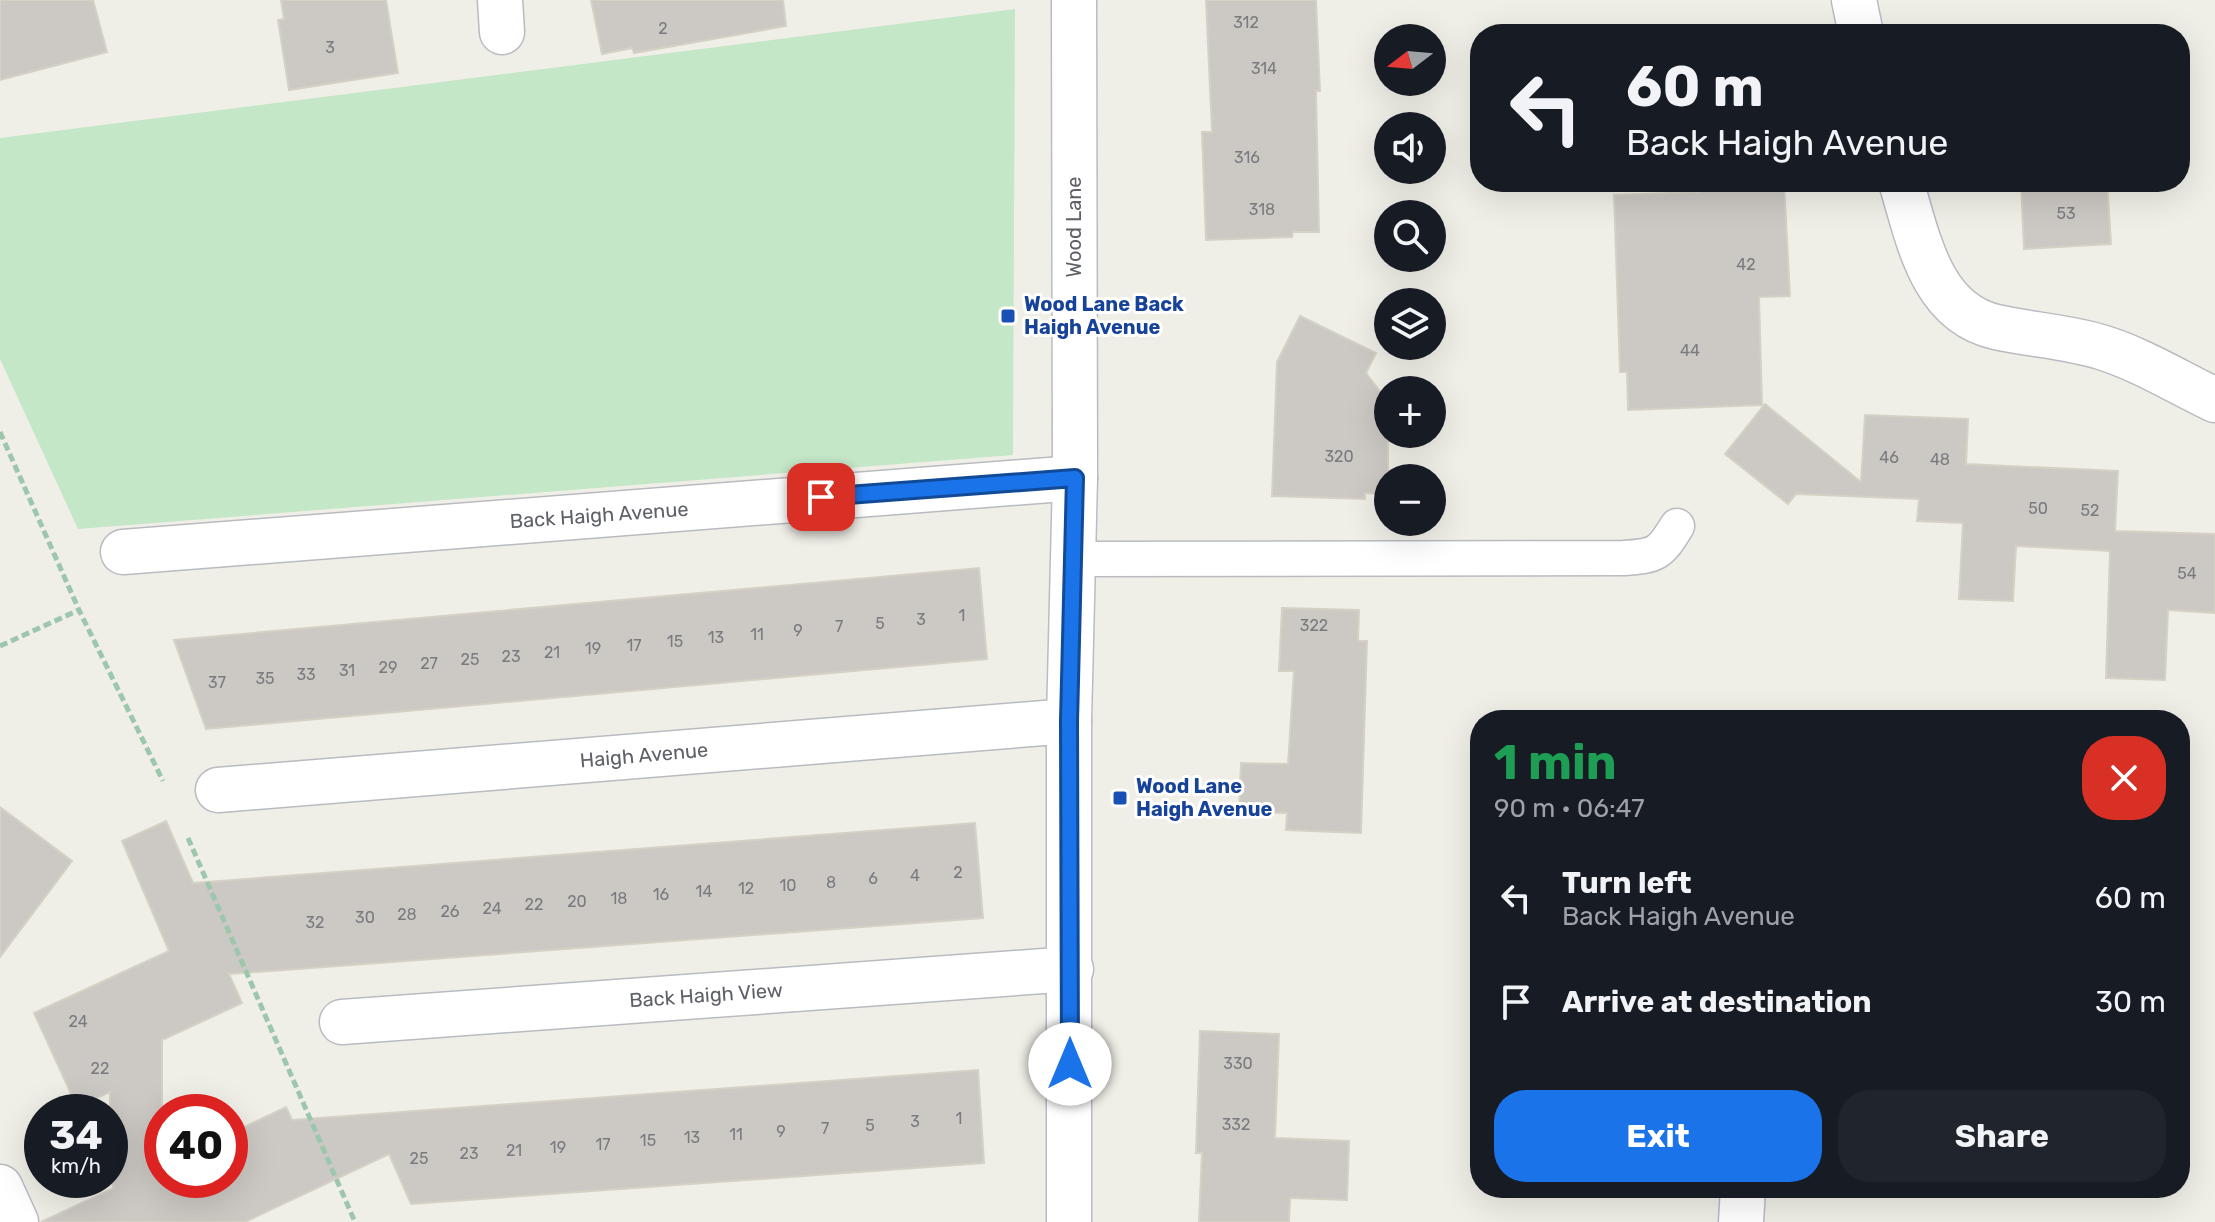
<!DOCTYPE html>
<meta charset="utf-8">
<style>
:root{--surface:#171b24;--page:#20242c;--text:#f1f3f6;--muted:#9ea1a6;--accent:#1a73e8}
body{margin:0;font-family:Rubik,sans-serif;background:var(--page);color:var(--text);height:100vh;display:flex;flex-direction:column;font-size:30px;white-space:nowrap}
*{box-sizing:border-box;margin:0}
p{font-size:26px;color:var(--muted)}
.icon{flex:none;width:44px;height:44px;fill:none;stroke:currentColor;stroke-width:2;stroke-linecap:round;stroke-linejoin:round}
.map{position:relative;flex:1;overflow:hidden}
.details{position:absolute;left:1470px;top:710px;width:720px;height:488px;display:flex;flex-direction:column;background:var(--surface);border-radius:32px;box-shadow:0 8px 32px #0002}
.details>*{flex:none}
.guide{position:absolute;left:1470px;top:24px;width:720px;height:168px;border-radius:32px;box-shadow:0 8px 32px #0002;background:#171b24;color:var(--text);overflow:hidden}
.needle{width:52px;rotate:254deg}
.tools{position:absolute;left:1374px;top:24px;display:grid;gap:16px}
.tools a{display:grid;place-items:center;width:72px;height:72px;border-radius:50%;background:var(--surface);box-shadow:0 8px 32px #0002;font-size:40px}
.speed{position:absolute;left:24px;top:1094px;display:flex;gap:16px;font-size:40px;font-weight:700;text-align:center}
.speed>*{display:grid;place-content:center;width:104px;height:104px;border-radius:50%;background:var(--surface);box-shadow:0 8px 32px #0002;line-height:1}
.speed small{font-size:20px;font-weight:400}
.speed .limit{border:12px solid #d22;background:#fff;color:#111}
.pin{position:absolute;display:grid;place-items:center;width:68px;height:68px;color:#fff;margin:-34px;border-radius:16px;box-shadow:0 4px 12px #0006}
.me{position:absolute;width:88px;margin:-44px;rotate:0deg;stroke-linejoin:round;filter:drop-shadow(0 0 6px #0008)}
.turn{display:flex;align-items:center;gap:28px;height:168px;padding:0 24px;font-size:36px}
.turn .icon{width:104px;height:104px;stroke-width:2.5}
.turn b{display:block;font-size:56px;line-height:68px}
.round{display:grid;place-items:center;flex:none;width:84px;height:84px;border-radius:32px;background:var(--page)}
.summary{display:flex;align-items:center;justify-content:space-between;height:136px;padding:0 24px}
h1{font-size:48px;font-weight:700;line-height:60px;color:#1e9e55}
.button{display:flex;gap:16px;margin-top:auto;padding:16px 24px}
.button a{flex:1;height:92px;border-radius:32px;background:var(--accent);color:#fff;font-size:32px;font-weight:700;line-height:92px;text-align:center}
.button a+a{background:var(--page);color:var(--text)}
ul{padding:0;list-style:none}
li{display:flex;align-items:center;gap:24px;height:104px;padding:0 24px}
li div{flex:1}
li b{display:block;font-size:30px}
li em{font-style:normal}
.map>svg:first-child{display:block}
.green{fill:#c4e7c7}
.building{fill:#ccc9c4;stroke:#d5d1c5;stroke-width:2}
.lines{fill:none;stroke-linecap:round;stroke-linejoin:round}
.lane-casing{stroke:#b9bbc0;stroke-width:37}
.street-casing{stroke:#b9bbc0;stroke-width:47}
.secondary-casing{stroke:#babcc2;stroke-width:47}
.path{stroke:#9dc7ad;stroke-width:5;stroke-dasharray:8 4;stroke-linecap:butt}
.lane{stroke:#fff;stroke-width:34}
.street{stroke:#fff;stroke-width:44}
.secondary{stroke:#fff;stroke-width:44}
.route-casing{stroke:#114b97;stroke-width:20}
.route{stroke:#1a73e8;stroke-width:14}
.transit-dot{fill:#1a4fb4;stroke:#fff;stroke-width:3}
.labels{text-anchor:middle;dominant-baseline:central;stroke-width:6;stroke-linejoin:round;paint-order:stroke}
.number-label{font-size:16px;fill:#7a7b7e}
.street-label{font-size:20px;fill:#5e6167;stroke:#fff}
.transit-label{font-size:20px;font-weight:bold;fill:#164399;stroke:#fff;text-anchor:start}
</style>
<div class="map">
<svg width="2215" height="1222" viewBox="0 0 2215 1222">
<rect width="100%" height="100%" fill="#f0efe7"/>
<!-- green -->
<polygon class="green" points="1015,9 1013,455 78,529 0,359 0,138"/>
<!-- building -->
<g class="building">
<polygon points="0,0 93,0 107,52 0,80"/>
<polygon points="281,0 386,0 398,73 289,90 278,20 284,19"/>
<polygon points="591,0 783,0 786,26 634,53 632,48 602,54"/>
<polygon points="1206,0 1316,0 1320,91 1316,91 1319,232 1293,232 1292,237 1206,240 1202,132 1212,132"/>
<polygon points="1700,182 1784,182 1790,296 1759,297 1762,405 1628,410 1627,372 1620,372 1614,195 1701,192"/>
<polygon points="2021,182 2107,182 2111,244 2024,249"/>
<polygon points="1300,316 1376,353 1366,373 1388,402 1388,494 1365,493 1365,499 1272,496 1277,362"/>
<polygon points="1765,404 1861,482 1865,415 1968,419 1966,464 2118,471 2115,531 2215,534 2215,613 2168,610 2165,680 2106,678 2110,551 2016,546 2013,601 1959,599 1963,523 1917,521 1919,499 1796,494 1788,504 1725,454"/>
<polygon points="979,568 987,659 206,729 174,640"/>
<polygon points="1282,608 1359,610 1358,641 1367,641 1361,833 1286,830 1287,813 1239,812 1241,763 1288,764 1294,671 1279,671"/>
<polygon points="0,807 72,861 0,957"/>
<polygon points="166,821 193,883 975,823 983,918 229,974 242,1003 162,1040 162,1180 230,1180 230,1134 286,1107 292,1120 978,1070 984,1163 411,1204 389,1154 245,1222 41,1222 114,1188 110,1179 110,1092 77,1107 34,1013 169,951 122,841"/>
<polygon points="1200,1031 1279,1034 1275,1138 1349,1141 1347,1200 1290,1198 1289,1222 1199,1222 1202,1153 1196,1153"/>
</g>
<g class="lines">
<!-- lane casing -->
<g class="lane-casing">
<path id="lane" d="M1073,559L1624,558C1656,556 1660,554 1677,526"/>
</g>
<!-- street casing -->
<g class="street-casing">
<g id="street">
<polyline points="500,0 502,32"/>
<polyline points="1854,0 1861,34"/>
<path d="M1901,182C1918,237 1930,312 1996,327C2032,335 2070,337 2104,348C2142,360 2179,383 2215,400"/>
<polyline points="123,552 1075,478"/>
<polyline points="218,790 1069,721"/>
<polyline points="342,1022 1071,969"/>
<polyline points="0,1187 16,1222"/>
<polyline points="1741,1222 1743,1188"/>
</g>
</g>
<!-- secondary casing -->
<g class="secondary-casing">
<polyline id="secondary" points="1069,1222 1069,721 1075,478 1074,0"/>
</g>
<!-- path -->
<g class="path">
<polyline points="0,432 79,610 163,781"/>
<polyline points="0,646 79,610"/>
<polyline points="188,838 355,1222"/>
</g>
<!-- lane -->
<use href="#lane" class="lane"/>
<!-- street -->
<use href="#street" class="street"/>
<!-- secondary -->
<use href="#secondary" class="secondary"/>
</g>
<g class="lines">
<!-- route casing -->
<g class="route-casing">
<polyline id="route" points="821,497 1075,478 1069,721 1070,1064"/>
</g>
<!-- route -->
<use href="#route" class="route"/>
</g>
<!-- markers -->
<g class="transit-dot">
<rect x="1000" y="308" width="16" height="16" rx="4"/>
<rect x="1112" y="790" width="16" height="16" rx="4"/>
</g>
<g class="labels">
<!-- number labels -->
<g class="number-label">
<text x="1246" y="22">312</text>
<text x="663" y="28">2</text>
<text x="330" y="47">3</text>
<text x="1264" y="68">314</text>
<text x="1247" y="157">316</text>
<text x="1262" y="209">318</text>
<text x="2066" y="213">53</text>
<text x="1746" y="264">42</text>
<text x="1690" y="350">44</text>
<text x="1339" y="456">320</text>
<text x="1889" y="457">46</text>
<text x="1940" y="459">48</text>
<text x="2038" y="508">50</text>
<text x="2090" y="510">52</text>
<text x="2187" y="573">54</text>
<text x="962" y="615">1</text>
<text x="921" y="619">3</text>
<text x="880" y="623">5</text>
<text x="1314" y="625">322</text>
<text x="839" y="626">7</text>
<text x="798" y="630">9</text>
<text x="757" y="634">11</text>
<text x="716" y="637">13</text>
<text x="675" y="641">15</text>
<text x="634" y="645">17</text>
<text x="593" y="648">19</text>
<text x="552" y="652">21</text>
<text x="511" y="656">23</text>
<text x="470" y="659">25</text>
<text x="429" y="663">27</text>
<text x="388" y="667">29</text>
<text x="347" y="670">31</text>
<text x="306" y="674">33</text>
<text x="265" y="678">35</text>
<text x="217" y="682">37</text>
<text x="958" y="872">2</text>
<text x="915" y="875">4</text>
<text x="873" y="878">6</text>
<text x="831" y="882">8</text>
<text x="788" y="885">10</text>
<text x="746" y="888">12</text>
<text x="704" y="891">14</text>
<text x="661" y="894">16</text>
<text x="619" y="898">18</text>
<text x="577" y="901">20</text>
<text x="534" y="904">22</text>
<text x="492" y="908">24</text>
<text x="450" y="911">26</text>
<text x="407" y="914">28</text>
<text x="365" y="917">30</text>
<text x="315" y="922">32</text>
<text x="78" y="1021">24</text>
<text x="1238" y="1063">330</text>
<text x="100" y="1068">22</text>
<text x="959" y="1118">1</text>
<text x="915" y="1121">3</text>
<text x="1236" y="1124">332</text>
<text x="870" y="1125">5</text>
<text x="825" y="1128">7</text>
<text x="781" y="1131">9</text>
<text x="736" y="1134">11</text>
<text x="692" y="1137">13</text>
<text x="648" y="1140">15</text>
<text x="603" y="1144">17</text>
<text x="558" y="1147">19</text>
<text x="514" y="1150">21</text>
<text x="469" y="1153">23</text>
<text x="419" y="1158">25</text>
</g>
<!-- street labels -->
<g class="street-label">
<text transform="translate(1074 227) rotate(-90)">Wood Lane</text>
<text transform="translate(599 515) rotate(-4)">Back Haigh Avenue</text>
<text transform="translate(644 755) rotate(-5)">Haigh Avenue</text>
<text transform="translate(706 995) rotate(-4)">Back Haigh View</text>
</g>
<!-- transit labels -->
<g class="transit-label">
<text x="1024" y="304">Wood Lane Back<tspan x="1024" dy="23">Haigh Avenue</tspan></text>
<text x="1136" y="786">Wood Lane<tspan x="1136" dy="23">Haigh Avenue</tspan></text>
</g>
</g>
</svg>
<div class="tools">
<a><svg class="needle" viewBox="-14 -14 28 28"><path d="M0-13l5 13h-10z" fill="#e53935"/><path d="M0 13l5-13h-10z" fill="#9ea1a6"/></svg></a>
<a><svg class="icon" aria-label="sound" viewBox="0 0 24 24"><path d="M4 9h4l5-4v14l-5-4H4zM17 9q2 3 0 6"/></svg></a>
<a><svg class="icon" aria-label="search" viewBox="0 0 24 24"><circle cx="10" cy="10" r="6"/><path d="M15 15l6 6"/></svg></a>
<a><svg class="icon" aria-label="layers" viewBox="0 0 24 24"><path d="M12 4l9 5-9 5-9-5zM3 14l9 5 9-5"/></svg></a>
<a>+</a>
<a>−</a>
</div>
<div class="speed"><div>34<small>km/h</small></div><div class="limit">40</div></div>
<div class="pin" style="left:821px;top:497px;background:#d93025"><svg class="icon" aria-label="arrive" viewBox="0 0 24 24"><path d="M6 21V4h12l-3 4 3 4H6"/></svg></div>
<svg class="me" style="left:1070px;top:1064px" viewBox="-20 -20 40 40"><circle r="19" fill="#fff"/><path d="M0-13L10 11 0 6-10 11z" fill="#1a73e8"/></svg>
<div class="guide">
<div class="turn"><svg class="icon" aria-label="left" viewBox="0 0 24 24"><path d="M17 20v-9H6M10 6l-5 5 5 5"/></svg><div><b>60 m</b>Back Haigh Avenue</div></div>
</div>
<section class="details">
<div class="summary"><div><h1>1 min</h1><p>90 m · 06:47</p></div><a class="round" style="background:#d93025;color:#fff"><svg class="icon" aria-label="close" viewBox="0 0 24 24"><path d="M6 6l12 12M18 6L6 18"/></svg></a></div>
<ul>
<li><svg class="icon" aria-label="left" viewBox="0 0 24 24"><path d="M17 20v-9H6M10 6l-5 5 5 5"/></svg><div><b>Turn left</b><p>Back Haigh Avenue</p></div><em>60 m</em></li>
<li><svg class="icon" aria-label="arrive" viewBox="0 0 24 24"><path d="M6 21V4h12l-3 4 3 4H6"/></svg><div><b>Arrive at destination</b></div><em>30 m</em></li>
</ul>
<div class="button"><a>Exit</a><a>Share</a></div>
</section>
</div>
